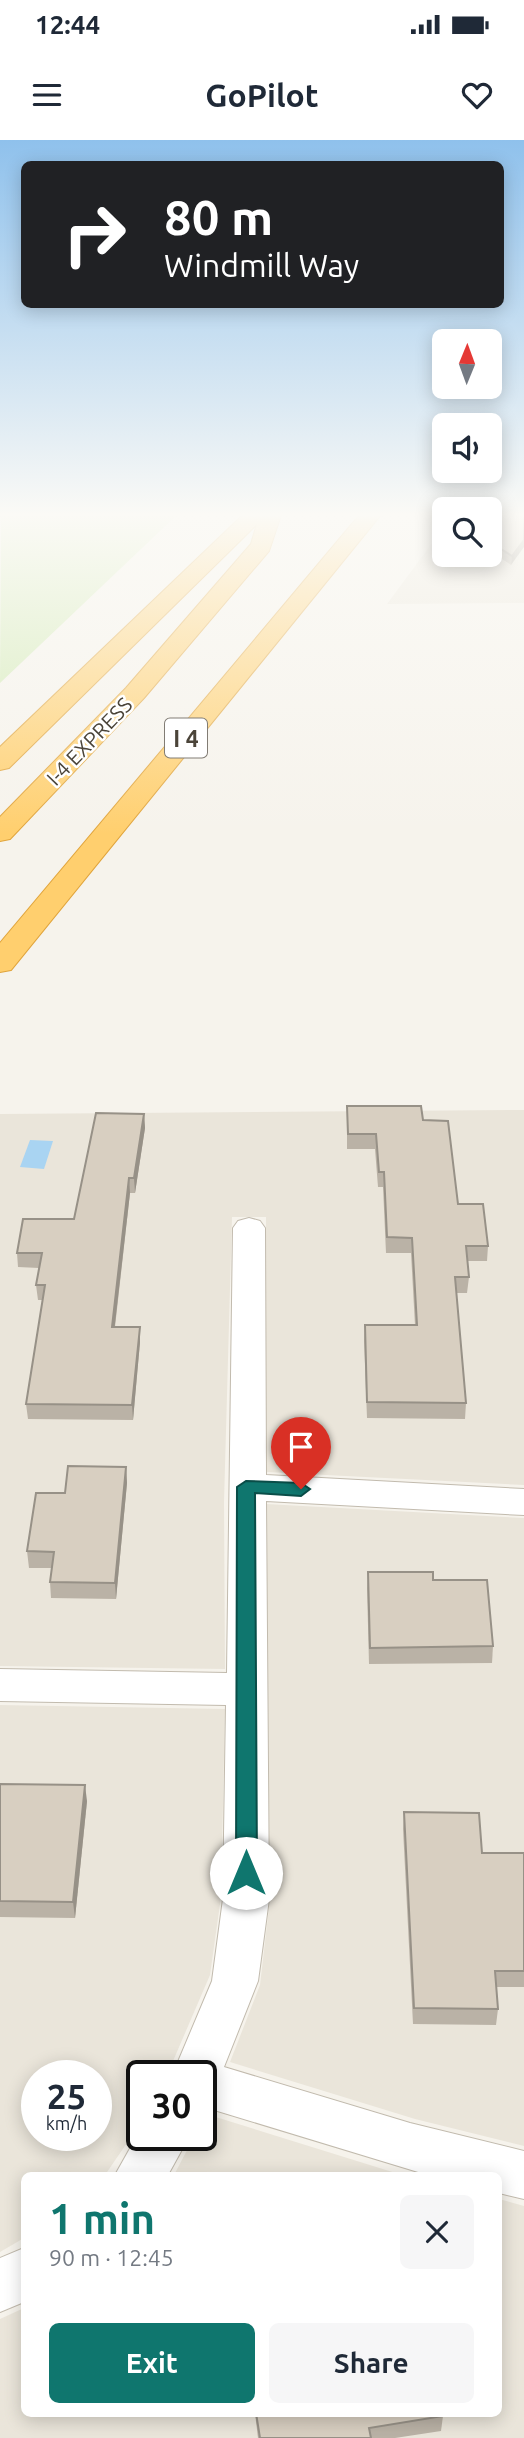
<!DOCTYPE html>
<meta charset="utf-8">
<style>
:root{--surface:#fff;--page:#f6f6f7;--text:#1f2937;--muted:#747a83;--accent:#0f766e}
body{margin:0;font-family:Ubuntu,sans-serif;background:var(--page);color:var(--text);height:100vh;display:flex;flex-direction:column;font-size:26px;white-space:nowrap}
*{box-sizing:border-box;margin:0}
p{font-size:23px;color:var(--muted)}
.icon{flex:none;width:38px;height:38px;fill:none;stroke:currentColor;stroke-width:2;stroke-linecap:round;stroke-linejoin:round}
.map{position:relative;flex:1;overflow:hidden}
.side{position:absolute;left:21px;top:2032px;width:481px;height:245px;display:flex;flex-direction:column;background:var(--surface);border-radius:10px;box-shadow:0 4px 18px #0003}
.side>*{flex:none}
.hud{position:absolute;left:21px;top:21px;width:483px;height:147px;border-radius:10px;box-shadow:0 4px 18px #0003;background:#202124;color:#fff;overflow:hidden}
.needle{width:46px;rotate:1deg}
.controls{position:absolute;left:432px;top:189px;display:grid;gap:14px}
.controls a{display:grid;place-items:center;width:70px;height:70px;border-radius:10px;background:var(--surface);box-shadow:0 4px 18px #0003;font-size:35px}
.speed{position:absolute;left:21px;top:1920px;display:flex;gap:14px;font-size:35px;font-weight:700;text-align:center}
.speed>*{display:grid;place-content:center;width:91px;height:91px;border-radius:50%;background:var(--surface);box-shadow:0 4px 18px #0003;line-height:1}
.speed small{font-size:18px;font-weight:400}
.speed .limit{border:4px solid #111;border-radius:10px;background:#fff;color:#111}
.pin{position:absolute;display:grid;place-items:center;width:60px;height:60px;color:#fff;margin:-72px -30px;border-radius:50% 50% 50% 0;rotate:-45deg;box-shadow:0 0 7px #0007}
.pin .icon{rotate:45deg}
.me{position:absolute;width:77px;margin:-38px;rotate:0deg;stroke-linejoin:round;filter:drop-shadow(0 0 5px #0008)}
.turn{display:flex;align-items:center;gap:24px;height:147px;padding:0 28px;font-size:32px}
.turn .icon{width:91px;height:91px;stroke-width:2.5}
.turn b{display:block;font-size:49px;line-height:60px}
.round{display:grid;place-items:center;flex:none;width:74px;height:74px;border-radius:10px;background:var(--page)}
.headline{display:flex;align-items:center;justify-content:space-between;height:119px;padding:0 28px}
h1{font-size:42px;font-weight:700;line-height:52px;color:var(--accent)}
.primary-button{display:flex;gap:14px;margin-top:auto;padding:14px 28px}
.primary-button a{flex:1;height:80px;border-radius:10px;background:var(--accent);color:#fff;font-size:28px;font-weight:700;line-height:80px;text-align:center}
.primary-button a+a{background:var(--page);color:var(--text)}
.status{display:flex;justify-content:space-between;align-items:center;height:49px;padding:0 35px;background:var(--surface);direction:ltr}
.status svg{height:19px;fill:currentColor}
header{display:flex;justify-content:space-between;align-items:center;height:91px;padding:0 28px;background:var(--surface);font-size:32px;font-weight:700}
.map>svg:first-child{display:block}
.residential{fill:#eae5da;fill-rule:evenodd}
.green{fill:#d2eab5}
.water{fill:#a9d4f2}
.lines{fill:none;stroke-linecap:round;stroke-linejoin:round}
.street-casing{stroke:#c2bbae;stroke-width:2}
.highway-casing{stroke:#e0a43c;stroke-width:2}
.street{fill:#fff;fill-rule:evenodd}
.highway{fill:#ffcf6e;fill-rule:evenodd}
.wall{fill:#bab2a6}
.shaded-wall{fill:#979187}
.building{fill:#d8cfc1;stroke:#979187;stroke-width:2}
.route{fill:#0f766e;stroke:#0a4d48;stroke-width:2}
.labels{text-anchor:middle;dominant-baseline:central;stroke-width:5;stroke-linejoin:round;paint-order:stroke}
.far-street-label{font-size:21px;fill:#4b4439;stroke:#fff}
.shield{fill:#fff;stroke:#817c74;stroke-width:2}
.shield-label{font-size:23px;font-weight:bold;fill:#4b4439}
</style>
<div class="status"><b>12:44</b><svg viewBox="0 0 49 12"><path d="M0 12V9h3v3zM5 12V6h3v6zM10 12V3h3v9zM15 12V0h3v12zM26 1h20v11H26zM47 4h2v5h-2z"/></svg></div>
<header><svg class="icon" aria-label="menu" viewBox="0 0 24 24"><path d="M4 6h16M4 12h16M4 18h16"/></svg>GoPilot<svg class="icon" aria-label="heart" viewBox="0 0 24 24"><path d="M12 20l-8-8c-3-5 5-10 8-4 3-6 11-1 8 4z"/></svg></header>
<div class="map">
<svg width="524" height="2298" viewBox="0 0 524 2298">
<rect width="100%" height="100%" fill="#f6f3ec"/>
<!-- residential -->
<g class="residential">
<polygon points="490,372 524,372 524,463 387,464 444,387 444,415 490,415"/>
<polygon points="524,970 524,1345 266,1332 266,1077 232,1077 224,1362 225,1529 0,1526 0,974"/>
<polygon points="266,1364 524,1378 524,2006 415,1979 230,1922 260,1845 270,1759"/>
<path d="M0,1565L225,1569L221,1757L210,1835L167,1935L142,1936V1981L105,2035H24V2098L0,2112ZM37,1936H96V1995H37Z"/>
<polygon points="206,1974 402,2035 174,2035 195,1995 201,1995 201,1984"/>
<polygon points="499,2059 524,2066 524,2298 0,2298 0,2179 24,2168 24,2273 499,2273"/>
</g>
<!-- green -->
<polygon class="green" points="1,372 180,372 0,543"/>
<!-- water -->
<polygon class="water" points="30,1000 53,1001 44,1029 20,1027"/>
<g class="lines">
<!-- street casing -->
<g class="street-casing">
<g id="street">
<polygon points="249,1078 260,1081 265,1088 266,1335 524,1349 524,1375 266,1361 269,1759 258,1841 224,1927 410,1983 524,2011 524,2059 499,2053 499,2035 428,2035 201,1966 201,1936 172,1936 212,1841 223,1759 226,1565 0,1561 0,1529 227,1533 233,1088 238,1081"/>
<polygon points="142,1987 142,1995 190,1995 168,2035 115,2035"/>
<polygon points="24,2108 24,2162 0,2172 0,2118"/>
</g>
</g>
<!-- highway casing -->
<g class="highway-casing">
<g id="highway">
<polygon points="246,372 282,372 269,411 144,558 10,699 0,701 0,677 126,548 251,404 257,384 9,628 0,630 0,607"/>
<polygon points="362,372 383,372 11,830 0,832 0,803"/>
</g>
</g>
<!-- street -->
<use href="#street" class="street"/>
<!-- highway -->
<use href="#highway" class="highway"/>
</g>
<!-- wall -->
<g class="wall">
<polygon points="490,372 524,372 511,425 490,411"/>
<polygon points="347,966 423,980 458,1064 488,1106 487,1121 467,1121 469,1137 467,1153 456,1153 466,1263 465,1279 367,1278 364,1200 365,1185 415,1185 411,1113 386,1113 383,1047 378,1047 375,1009 347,1009"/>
<polygon points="144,974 145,988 135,1053 130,1053 115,1187 140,1187 140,1202 133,1280 28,1279 26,1264 43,1160 38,1160 36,1145 39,1128 18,1127 17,1113 74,1079"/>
<polygon points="126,1327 127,1343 116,1459 51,1458 50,1442 52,1428 29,1428 27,1411 65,1353"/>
<polygon points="368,1432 433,1440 493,1506 492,1523 369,1524 367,1448"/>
<polygon points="0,1644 87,1661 75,1778 0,1777"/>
<polygon points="404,1672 482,1713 524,1713 524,1847 496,1847 498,1869 496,1885 413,1884 403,1689"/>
<polygon points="255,2273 442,2273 443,2276 441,2291 395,2298 258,2298"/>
</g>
<!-- shaded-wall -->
<g class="shaded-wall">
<polygon points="524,400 524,407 511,425 512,416"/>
<polygon points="144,974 145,988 135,1053 134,1038"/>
<polygon points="129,1038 130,1053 113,1201 112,1187"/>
<polygon points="140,1187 140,1202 133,1280 132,1265"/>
<polygon points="126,1327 127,1343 116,1459 115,1443"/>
<polygon points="85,1645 87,1661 75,1778 73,1762"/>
</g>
<!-- building -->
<g class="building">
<polygon points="490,372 524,372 524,400 512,416 490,402"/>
<polygon points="347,966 421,966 423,980 448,981 458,1064 483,1064 488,1106 466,1106 469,1137 455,1137 466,1263 367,1262 365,1185 417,1185 412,1098 387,1097 384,1032 379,1032 376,994 348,994"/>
<polygon points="96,973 144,974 134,1038 129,1038 112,1187 140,1187 132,1265 26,1264 45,1145 36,1145 42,1113 17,1113 23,1079 74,1079"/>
<polygon points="68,1326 126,1327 115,1443 50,1442 54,1412 27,1411 36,1353 65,1353"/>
<polygon points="368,1432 433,1432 433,1440 487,1440 493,1506 370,1508"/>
<polygon points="0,1644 85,1645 73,1762 0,1761"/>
<polygon points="404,1672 479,1673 482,1713 524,1713 524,1831 495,1831 498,1869 414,1868"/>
<polygon points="256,2273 442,2273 443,2276 369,2288 371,2298 260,2298"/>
</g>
<!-- sky -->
<linearGradient id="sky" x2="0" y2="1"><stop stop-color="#8fc1ec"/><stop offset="0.54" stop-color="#fbfaf6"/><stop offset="1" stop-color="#fbfaf6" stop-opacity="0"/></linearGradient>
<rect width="524" height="694" fill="url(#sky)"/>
<!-- route -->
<polygon class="route" points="246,1341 301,1343 310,1349 301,1356 255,1353 257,1733 254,1739 246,1742 239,1739 236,1733 237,1347"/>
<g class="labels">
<!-- far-street labels -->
<g class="far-street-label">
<text transform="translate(89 601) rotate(-46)">I-4 EXPRESS</text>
</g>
<!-- shield labels -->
<rect class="shield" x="165" y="578.5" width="42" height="39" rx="5"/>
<g class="shield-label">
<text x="186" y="598">I 4</text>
</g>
</g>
</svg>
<div class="controls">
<a><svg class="needle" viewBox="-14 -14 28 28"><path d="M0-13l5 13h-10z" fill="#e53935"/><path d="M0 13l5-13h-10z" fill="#747a83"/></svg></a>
<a><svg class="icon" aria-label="sound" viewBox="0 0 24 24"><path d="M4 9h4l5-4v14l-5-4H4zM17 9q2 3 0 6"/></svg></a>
<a><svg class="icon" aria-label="search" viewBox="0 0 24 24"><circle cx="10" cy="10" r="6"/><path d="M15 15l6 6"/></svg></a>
</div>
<div class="speed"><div>25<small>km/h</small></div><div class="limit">30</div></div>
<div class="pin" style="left:301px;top:1349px;background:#d93025"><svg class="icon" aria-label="arrive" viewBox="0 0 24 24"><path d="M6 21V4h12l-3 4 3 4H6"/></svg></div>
<svg class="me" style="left:246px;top:1733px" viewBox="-20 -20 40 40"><circle r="19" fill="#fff"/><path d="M0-13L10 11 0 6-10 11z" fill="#0f766e"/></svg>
<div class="hud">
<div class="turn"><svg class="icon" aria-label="right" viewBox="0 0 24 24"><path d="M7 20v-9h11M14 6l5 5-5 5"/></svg><div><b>80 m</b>Windmill Way</div></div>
</div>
<section class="side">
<div class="headline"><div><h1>1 min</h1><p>90 m · 12:45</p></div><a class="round"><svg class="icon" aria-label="close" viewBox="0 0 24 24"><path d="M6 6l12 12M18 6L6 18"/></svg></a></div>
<div class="primary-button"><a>Exit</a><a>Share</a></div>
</section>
</div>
